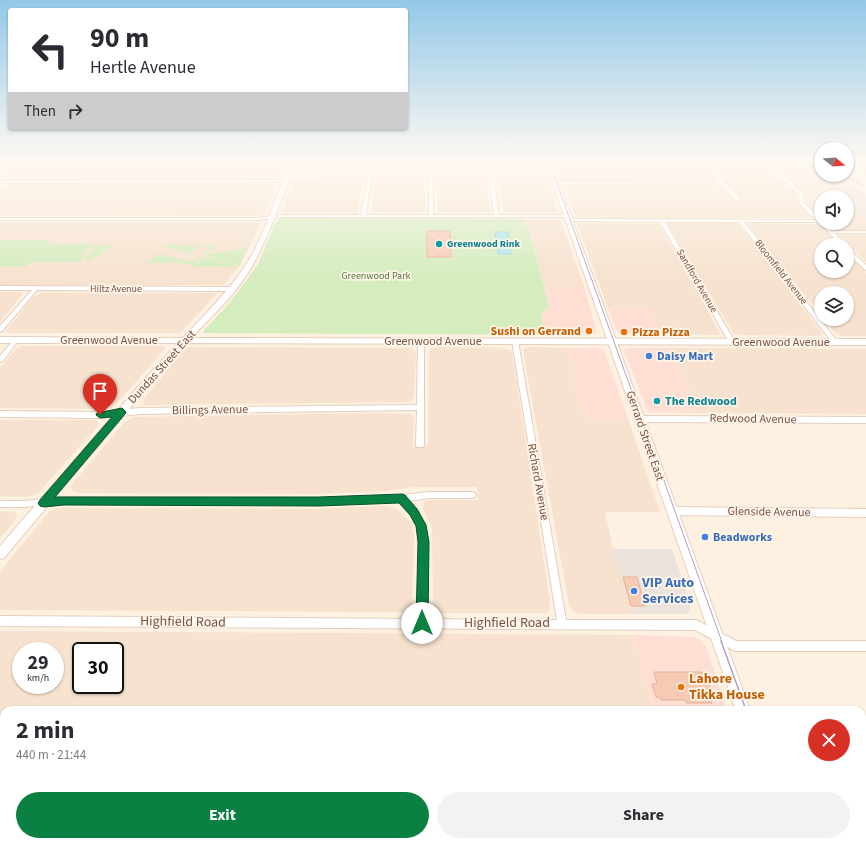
<!DOCTYPE html>
<meta charset="utf-8">
<style>
:root{--surface:#fff;--page:#f2f2f3;--text:#2b2b33;--muted:#7c7c81;--accent:#0b8043}
body{margin:0;font-family:"Source Sans 3",sans-serif;background:var(--page);color:var(--text);height:100vh;display:flex;flex-direction:column;font-size:15px;white-space:nowrap}
*{box-sizing:border-box;margin:0}
p{font-size:13px;color:var(--muted)}
.icon{flex:none;width:22px;height:22px;fill:none;stroke:currentColor;stroke-width:2;stroke-linecap:round;stroke-linejoin:round}
.map{position:relative;flex:1;overflow:hidden}
.details{position:absolute;left:0px;top:706px;width:866px;height:140px;display:flex;flex-direction:column;background:var(--surface);border-radius:12px 12px 0 0;box-shadow:0 1px 3px #0004}
.details>*{flex:none}
.hud{position:absolute;left:8px;top:8px;width:400px;height:122px;border-radius:4px;box-shadow:0 1px 3px #0004;background:#fff;color:var(--text);overflow:hidden}
.needle{width:26px;rotate:107deg}
.controls{position:absolute;left:814px;top:142px;display:grid;gap:8px}
.controls a{display:grid;place-items:center;width:40px;height:40px;border-radius:50%;background:var(--surface);box-shadow:0 1px 3px #0004;font-size:20px}
.speed{position:absolute;left:12px;top:642px;display:flex;gap:8px;font-size:20px;font-weight:700;text-align:center}
.speed>*{display:grid;place-content:center;width:52px;height:52px;border-radius:50%;background:var(--surface);box-shadow:0 1px 3px #0004;line-height:1}
.speed small{font-size:10px;font-weight:400}
.speed .limit{border:2px solid #111;border-radius:6px;background:#fff;color:#111}
.pin{position:absolute;display:grid;place-items:center;width:34px;height:34px;color:#fff;margin:-41px -17px;border-radius:50% 50% 50% 0;rotate:-45deg;box-shadow:0 0 4px #0007}
.pin .icon{rotate:45deg}
.me{position:absolute;width:44px;margin:-22px;rotate:0deg;stroke-linejoin:round;filter:drop-shadow(0 0 3px #0008)}
.turn{display:flex;align-items:center;gap:14px;height:84px;padding:0 16px;font-size:18px}
.turn .icon{width:52px;height:52px;stroke-width:2.5}
.turn b{display:block;font-size:28px;line-height:34px}
.then{display:flex;align-items:center;height:38px;padding:0 16px;background:#0003;gap:8px;font-size:15px}
.round{display:grid;place-items:center;flex:none;width:42px;height:42px;border-radius:21px;background:var(--page)}
.headline{display:flex;align-items:center;justify-content:space-between;height:68px;padding:0 16px}
h1{font-size:24px;font-weight:700;line-height:30px}
.primary-button{display:flex;gap:8px;margin-top:auto;padding:8px 16px}
.primary-button a{flex:1;height:46px;border-radius:24px;background:var(--accent);color:#fff;font-size:16px;font-weight:700;line-height:46px;text-align:center}
.primary-button a+a{background:var(--page);color:var(--text)}
.map>svg:first-child{display:block}
.residential{fill:#f6e2ce;fill-rule:evenodd}
.commercial{fill:#ffded4}
.industrial{fill:#ece3dc}
.green{fill:#d4ecbe}
.water{fill:#b4e5e9;stroke:#99d5db}
.building{fill:#f6cbb6;stroke:#e9b095}
.lines{fill:none;stroke-linecap:round;stroke-linejoin:round}
.minor-casing{stroke:#e5cebf;stroke-width:2}
.tertiary-casing{stroke:#e5cebf;stroke-width:2}
.secondary-casing{stroke:#eacebb;stroke-width:2}
.minor{fill:#fff;fill-rule:evenodd}
.tertiary{fill:#fff;fill-rule:evenodd}
.secondary{fill:#fff;fill-rule:evenodd}
.tram-far1{stroke:#b29fc8;stroke-width:1}
.tram{stroke:#b29fc8;stroke-width:1.5}
.rail{stroke:#b29fc8;stroke-width:1.5;stroke-dasharray:3.5 2.5;stroke-linecap:butt}
.route{fill:#0b8043;stroke:#07532c}
.culture-dot{fill:#0f9aa8;stroke:#fff5e9;stroke-width:1.5}
.food-dot{fill:#e8710a;stroke:#fff5e9;stroke-width:1.5}
.shop-dot{fill:#3f7fe0;stroke:#fff5e9;stroke-width:1.5}
.labels{text-anchor:middle;dominant-baseline:central;stroke-width:3.5;stroke-linejoin:round;paint-order:stroke}
.far-culture-label{font-size:10px;font-weight:bold;fill:#0d838f;stroke:#fff5e9;text-anchor:start}
.far-street-label{font-size:10px;fill:#775446;stroke:#fff5e9}
.far-park-label{font-size:10px;fill:#51783a;stroke:#fff5e9}
.food-label{font-size:12px;font-weight:bold;fill:#c56008;stroke:#fff5e9;text-anchor:end}
.street-label{font-size:12px;fill:#775446;stroke:#fff5e9}
.shop-label{font-size:12px;font-weight:bold;fill:#366cbe;stroke:#fff5e9;text-anchor:start}
.culture-label{font-size:12px;font-weight:bold;fill:#0d838f;stroke:#fff5e9;text-anchor:start}
.near-shop-label{font-size:14px;font-weight:bold;fill:#366cbe;stroke:#fff5e9;text-anchor:start}
.near-street-label{font-size:14px;fill:#775446;stroke:#fff5e9}
.near-food-label{font-size:14px;font-weight:bold;fill:#c56008;stroke:#fff5e9;text-anchor:start}
</style>
<div class="map">
<svg width="866" height="846" viewBox="0 0 866 846">
<rect width="100%" height="100%" fill="#fef1e1"/>
<!-- residential -->
<g class="residential">
<polygon points="35,161 286,161 279,177 272,179 12,180"/>
<polygon points="305,161 542,161 545,172 438,174 436,173 436,164 426,164 425,173 423,174 295,173 298,163 303,163"/>
<polygon points="555,161 700,161 717,180 713,182 565,181 561,180"/>
<polygon points="708,161 762,161 795,192 797,201 812,218 579,218 575,216 565,189 564,187 568,186 718,186 724,189 734,201 742,201"/>
<polygon points="770,161 803,161 845,197 821,197 821,217 807,203 805,194 803,192"/>
<polygon points="847,161 866,161 866,178 847,167"/>
<polygon points="498,177 547,178 558,213 504,213 497,178"/>
<polygon points="362,178 364,179 357,213 285,213 281,212 294,179"/>
<polygon points="376,178 425,178 425,212 371,213"/>
<polygon points="438,178 485,178 491,213 438,213 437,179"/>
<polygon points="271,183 276,185 264,214 261,216 0,215 0,190 9,184"/>
<polygon points="847,199 866,220 866,231 834,230 827,223 847,223"/>
<polygon points="524,219 556,219 561,221 584,287 545,288 534,247"/>
<polygon points="0,222 258,222 260,224 241,264 223,285 0,285"/>
<polygon points="581,223 659,224 720,333 719,335 660,334 648,308 608,308 578,226 577,224"/>
<polygon points="670,223 736,223 739,225 823,334 820,336 744,335 733,333 668,224"/>
<polygon points="749,223 819,224 839,245 821,245 821,271 847,271 847,253 866,273 866,336 842,336 834,332 824,319 847,319 847,293 821,293 821,315 748,225"/>
<polygon points="837,233 866,234 866,262"/>
<polygon points="0,292 21,292 23,294 0,322"/>
<polygon points="42,293 213,293 216,295 180,333 11,333 5,332 33,297"/>
<polygon points="22,346 163,346 166,348 116,404 111,408 105,409 0,408 0,368 16,349"/>
<polygon points="187,347 412,348 416,353 414,397 411,401 406,402 144,405 143,400"/>
<polygon points="439,347 503,348 512,352 550,601 549,610 546,613 441,613 436,611 433,607 432,529 429,520 423,509 424,504 423,502 429,500 478,500 477,487 415,487 386,491 318,494 77,493 71,490 72,484 125,422 133,417 378,413 410,414 414,418 413,446 428,446 429,352 432,348"/>
<polygon points="529,347 569,348 576,372 572,373 583,418 628,419 660,512 605,512 616,563 623,578 634,614 581,614 573,612 569,605 523,351 524,349"/>
<polygon points="670,348 866,349 866,414 700,413"/>
<polygon points="0,420 95,420 97,421 99,425 37,494 27,497 0,496"/>
<polygon points="383,506 390,507 401,512 410,521 413,527 414,538 412,604 408,611 405,612 0,610 0,571 49,512 56,508 313,509"/>
<polygon points="0,511 15,512 17,515 15,521 0,538"/>
<path d="M0,631L633,635L653,710H4V809H0ZM21,651H55V685H21ZM81,651H115V685H81Z"/>
</g>
<!-- commercial -->
<g class="commercial">
<polygon points="584,287 597,332 596,333 546,334 544,332 541,315 549,307 545,288"/>
<polygon points="608,308 648,308 660,334 620,334 616,329"/>
<polygon points="569,348 600,348 604,350 628,419 583,418 572,372 576,372"/>
<polygon points="626,348 670,348 700,413 648,412 627,358 624,351"/>
<polygon points="633,635 695,637 699,639 706,647 727,710 653,710"/>
</g>
<!-- industrial -->
<g class="industrial">
<polygon points="803,161 814,161 821,165 821,175 834,175 866,194 866,220 847,199 847,197 845,197"/>
<polygon points="613,549 672,549 690,602 690,611 686,614 634,614 623,578 616,563"/>
</g>
<!-- green -->
<g class="green">
<polygon points="281,218 524,219 534,247 549,307 541,314 544,332 539,335 204,333 204,330 228,305 257,266 277,220"/>
<polygon points="0,240 51,240 48,244 94,244 89,249 82,249 86,251 81,256 83,257 79,262 30,262 25,267 0,267"/>
<polygon points="96,245 113,245 90,261 84,259"/>
<polygon points="163,245 210,245 216,247 206,254 204,253 211,248 200,245 190,253 162,246"/>
<polygon points="248,248 239,266 207,256 210,254"/>
<polygon points="159,254 192,262 200,256 203,257 193,265 174,262 147,263"/>
<polygon points="206,257 238,267 192,267"/>
</g>
<!-- water -->
<polygon class="water" points="495,232 508,232 511,254 498,254"/>
<!-- building -->
<g class="building">
<polygon points="22,161 34,161 20,172 7,172"/>
<polygon points="427,231 450,231 451,257 427,257"/>
<polygon points="623,577 637,577 645,606 631,606"/>
<polygon points="654,672 702,672 706,682 708,682 711,690 708,690 712,703 686,703 685,700 661,700 661,698 656,697 652,684 657,684"/>
</g>
<g class="lines">
<!-- minor casing -->
<g class="minor-casing">
<g id="minor">
<polygon points="702,161 706,161 740,199 740,201 736,201 723,185 556,184 554,183 556,182 721,183"/>
<polygon points="764,161 768,161 800,190 803,195 804,203 821,219 821,223 825,223 832,231 866,231 866,233 835,233 846,245 841,245 819,222 744,222 837,341 838,342 837,343 833,343 739,222 665,222 735,342 732,344 729,342 660,222 568,221 566,220 568,219 816,220 800,204 799,195 796,192"/>
<path d="M431,164L433,165V174H554V176H493L499,215H567L569,216L567,217H499L497,218L495,217H280L257,220H0V218H257L280,215H361L368,177H293L279,182L0,183V181L279,180L293,175L429,174V165ZM489,176L494,215H433V177ZM372,177H429V215H366Z"/>
<polygon points="847,248 866,265 866,270 864,269 847,252"/>
<polygon points="0,286 232,287 235,289 232,291 37,290 2,331 0,332 0,326 32,290 0,290"/>
<polygon points="17,337 20,339 19,340 2,362 0,362 0,356 15,338"/>
<polygon points="421,339 424,341 424,445 423,447 417,447 416,445 417,410 140,414 100,418 0,417 0,411 100,412 140,408 417,405 418,341"/>
<polygon points="515,339 518,341 566,620 696,620 736,641 866,641 866,651 735,651 695,630 0,626 0,616 417,619 419,542 417,525 411,515 400,501 319,504 64,503 24,507 0,507 0,501 24,501 64,497 319,498 402,495 430,492 472,492 475,493 476,495 475,497 472,498 430,498 409,501 417,509 425,525 427,542 427,619 557,620 512,341"/>
<polygon points="639,416 866,417 866,423 639,422 636,419"/>
<polygon points="672,507 866,509 866,517 672,515 669,514 668,511 669,508"/>
<rect x="0" y="818" width="4" height="12"/>
<rect x="862" y="825" width="4" height="12"/>
</g>
</g>
<!-- tertiary casing -->
<g class="tertiary-casing">
<path id="tertiary" d="M291,161H296C282,197 270,235 251,268C236,294 212,316 191,338L866,339V345L187,343L156,377L4,558L0,559V546L150,373L178,343H0V337L183,338C203,316 226,294 243,269C264,239 276,195 291,161Z"/>
</g>
<!-- secondary casing -->
<g class="secondary-casing">
<g id="secondary">
<polygon points="0,161 6,161 0,165"/>
<polygon points="545,161 551,161 750,710 736,710"/>
<polygon points="782,842 800,842 801,846 783,846"/>
</g>
</g>
<!-- minor -->
<use href="#minor" class="minor"/>
<!-- tertiary -->
<use href="#tertiary" class="tertiary"/>
<!-- secondary -->
<use href="#secondary" class="secondary"/>
<!-- tram-far1 -->
<g class="tram-far1">
<polyline points="549,161 722,642"/>
<polyline points="0,164 5,161"/>
</g>
<!-- tram -->
<g class="tram">
<polyline points="721,641 746,710"/>
<polyline points="787,842 789,846"/>
<polyline points="794,842 796,846"/>
</g>
<!-- rail -->
<polyline class="rail" points="846,175 866,187"/>
</g>
<!-- sky -->
<linearGradient id="sky" x2="0" y2="1"><stop stop-color="#93c8e8"/><stop offset="0.58" stop-color="#fff9f2"/><stop offset="1" stop-color="#fff9f2" stop-opacity="0"/></linearGradient>
<rect width="866" height="279" fill="url(#sky)"/>
<!-- route -->
<polygon class="route" points="122,408 126,412 125,414 55,497 319,497 402,494 405,495 417,509 426,525 429,542 428,623 426,627 422,629 417,627 416,623 418,542 416,526 410,515 399,503 319,506 64,505 44,507 40,506 38,503 40,500 112,417 100,418 96,415 97,413"/>
<!-- markers -->
<g class="culture-dot">
<circle cx="439" cy="244" r="4"/>
<circle cx="657" cy="401" r="4"/>
</g>
<g class="food-dot">
<circle cx="589" cy="331" r="4"/>
<circle cx="624" cy="332" r="4"/>
<circle cx="681" cy="687" r="4"/>
</g>
<g class="shop-dot">
<circle cx="649" cy="356" r="4"/>
<circle cx="705" cy="537" r="4"/>
<circle cx="634" cy="591" r="4"/>
</g>
<g class="labels">
<!-- far-culture labels -->
<g class="far-culture-label">
<text x="447" y="244">Greenwood Rink</text>
</g>
<!-- far-street labels -->
<g class="far-street-label">
<text transform="translate(781 272) rotate(52)">Bloomfield Avenue</text>
<text transform="translate(697 281) rotate(60)">Sandford Avenue</text>
<text x="116" y="289">Hiltz Avenue</text>
</g>
<!-- far-park labels -->
<g class="far-park-label">
<text x="376" y="276">Greenwood Park</text>
</g>
<!-- food labels -->
<g class="food-label">
<text x="581" y="331">Sushi on Gerrand</text>
<text x="632" y="332" text-anchor="start">Pizza Pizza</text>
</g>
<!-- street labels -->
<g class="street-label">
<text x="109" y="340">Greenwood Avenue</text>
<text x="433" y="341">Greenwood Avenue</text>
<text x="781" y="342">Greenwood Avenue</text>
<text transform="translate(162 367) rotate(-48)">Dundas Street East</text>
<text transform="translate(210 410) rotate(-1)">Billings Avenue</text>
<text transform="translate(753 419) rotate(1)">Redwood Avenue</text>
<text transform="translate(645 436) rotate(71)">Gerrard Street East</text>
<text transform="translate(538 482) rotate(80)">Richard Avenue</text>
<text transform="translate(769 512) rotate(1)">Glenside Avenue</text>
</g>
<!-- shop labels -->
<g class="shop-label">
<text x="657" y="356">Daisy Mart</text>
<text x="713" y="537">Beadworks</text>
</g>
<!-- culture labels -->
<g class="culture-label">
<text x="665" y="401">The Redwood</text>
</g>
<!-- near-shop labels -->
<g class="near-shop-label">
<text x="642" y="583">VIP Auto<tspan x="642" dy="16">Services</tspan></text>
</g>
<!-- near-street labels -->
<g class="near-street-label">
<text transform="translate(183 622) rotate(1)">Highfield Road</text>
<text x="507" y="623">Highfield Road</text>
</g>
<!-- near-food labels -->
<g class="near-food-label">
<text x="689" y="679">Lahore<tspan x="689" dy="16">Tikka House</tspan></text>
</g>
</g>
</svg>
<div class="controls">
<a><svg class="needle" viewBox="-14 -14 28 28"><path d="M0-13l5 13h-10z" fill="#e53935"/><path d="M0 13l5-13h-10z" fill="#7c7c81"/></svg></a>
<a><svg class="icon" aria-label="sound" viewBox="0 0 24 24"><path d="M4 9h4l5-4v14l-5-4H4zM17 9q2 3 0 6"/></svg></a>
<a><svg class="icon" aria-label="search" viewBox="0 0 24 24"><circle cx="10" cy="10" r="6"/><path d="M15 15l6 6"/></svg></a>
<a><svg class="icon" aria-label="layers" viewBox="0 0 24 24"><path d="M12 4l9 5-9 5-9-5zM3 14l9 5 9-5"/></svg></a>
</div>
<div class="speed"><div>29<small>km/h</small></div><div class="limit">30</div></div>
<div class="pin" style="left:100px;top:415px;background:#d93025"><svg class="icon" aria-label="arrive" viewBox="0 0 24 24"><path d="M6 21V4h12l-3 4 3 4H6"/></svg></div>
<svg class="me" style="left:422px;top:623px" viewBox="-20 -20 40 40"><circle r="19" fill="#fff"/><path d="M0-13L10 11 0 6-10 11z" fill="#0b8043"/></svg>
<div class="hud">
<div class="turn"><svg class="icon" aria-label="left" viewBox="0 0 24 24"><path d="M17 20v-9H6M10 6l-5 5 5 5"/></svg><div><b>90 m</b>Hertle Avenue</div></div>
<div class="then">Then<svg class="icon" aria-label="right" viewBox="0 0 24 24"><path d="M7 20v-9h11M14 6l5 5-5 5"/></svg></div>
</div>
<section class="details">
<div class="headline"><div><h1>2 min</h1><p>440 m · 21:44</p></div><a class="round" style="background:#d93025;color:#fff"><svg class="icon" aria-label="close" viewBox="0 0 24 24"><path d="M6 6l12 12M18 6L6 18"/></svg></a></div>
<div class="primary-button"><a>Exit</a><a>Share</a></div>
</section>
</div>
